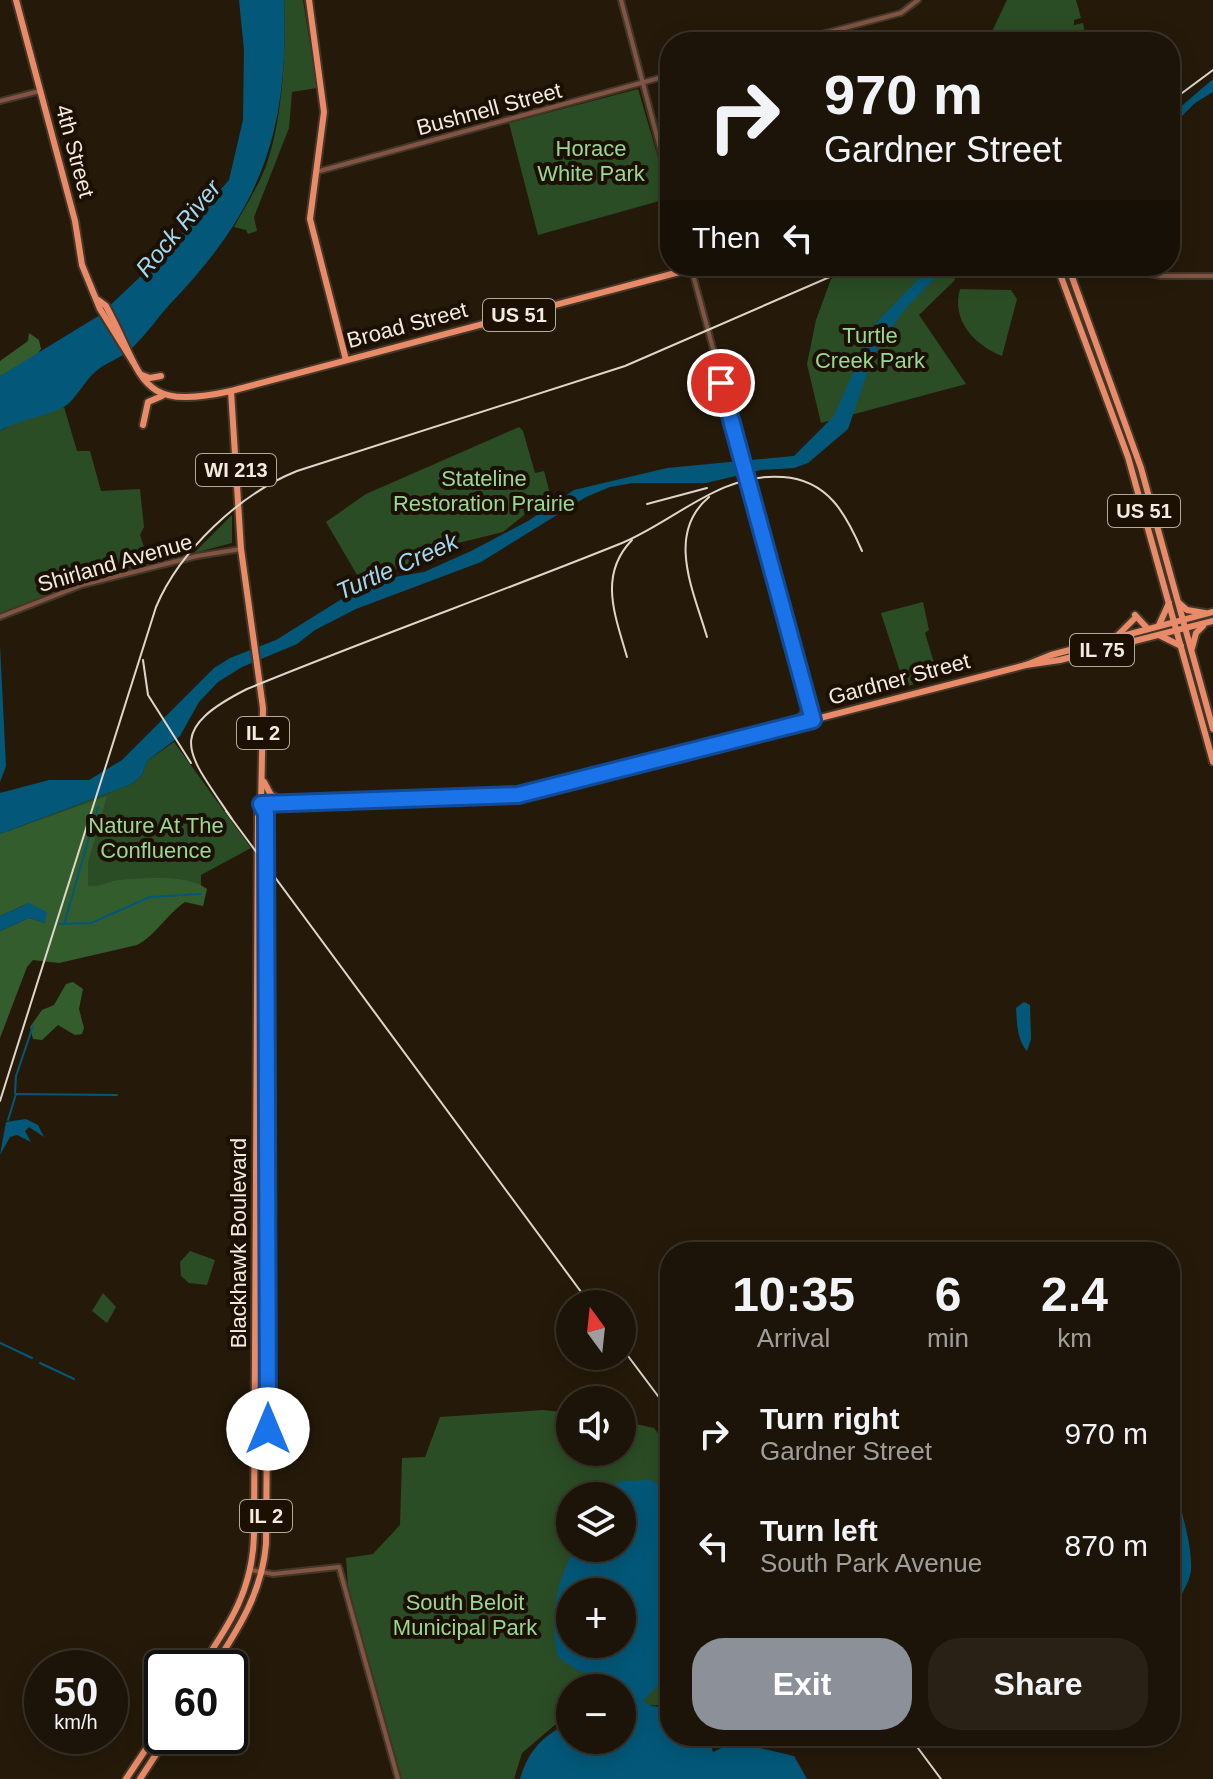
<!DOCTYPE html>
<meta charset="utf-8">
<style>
:root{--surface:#1c1408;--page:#292116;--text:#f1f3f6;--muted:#a09e9c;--line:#3a3329;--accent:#8c9099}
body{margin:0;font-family:Arial,sans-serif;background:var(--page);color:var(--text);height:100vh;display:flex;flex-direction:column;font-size:30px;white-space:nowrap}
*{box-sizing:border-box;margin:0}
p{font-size:26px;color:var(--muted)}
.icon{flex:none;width:44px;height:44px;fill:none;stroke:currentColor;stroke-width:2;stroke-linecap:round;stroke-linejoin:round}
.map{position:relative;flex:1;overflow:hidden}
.panel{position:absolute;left:660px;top:1242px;width:520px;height:504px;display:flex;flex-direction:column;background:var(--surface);border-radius:32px;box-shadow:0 4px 20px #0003,0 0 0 2px var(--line)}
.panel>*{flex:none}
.banner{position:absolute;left:660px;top:32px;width:520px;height:244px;border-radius:32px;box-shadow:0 4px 20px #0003,0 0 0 2px var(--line);background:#1c1408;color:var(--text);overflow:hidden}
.needle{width:52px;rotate:345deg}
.buttons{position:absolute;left:556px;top:1290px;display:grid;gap:16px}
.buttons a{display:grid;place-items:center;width:80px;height:80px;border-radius:50%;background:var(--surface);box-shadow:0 4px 20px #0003,0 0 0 2px var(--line);font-size:40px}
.speed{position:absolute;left:24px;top:1650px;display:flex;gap:16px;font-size:40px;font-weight:700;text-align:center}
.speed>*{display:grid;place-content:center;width:104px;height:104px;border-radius:50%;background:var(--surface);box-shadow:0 4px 20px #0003,0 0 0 2px var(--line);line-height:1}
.speed small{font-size:20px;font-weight:400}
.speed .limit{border:4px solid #111;border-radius:12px;background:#fff;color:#111}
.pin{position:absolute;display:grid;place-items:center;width:68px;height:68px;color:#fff;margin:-34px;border:4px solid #fff;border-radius:50%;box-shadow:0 2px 8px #0007}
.me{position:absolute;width:88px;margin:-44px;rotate:0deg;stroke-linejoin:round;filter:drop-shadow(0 0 6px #0008)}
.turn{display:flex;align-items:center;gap:28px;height:168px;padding:0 32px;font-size:36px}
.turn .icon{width:104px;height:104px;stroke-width:2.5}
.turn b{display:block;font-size:56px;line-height:68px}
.then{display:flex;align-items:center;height:76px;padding:0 32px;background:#0003;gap:16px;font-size:30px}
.eta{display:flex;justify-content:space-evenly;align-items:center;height:136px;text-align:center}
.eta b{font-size:48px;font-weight:700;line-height:56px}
.action{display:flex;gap:16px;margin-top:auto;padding:16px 32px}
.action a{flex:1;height:92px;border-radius:32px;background:var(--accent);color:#fff;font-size:32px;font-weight:700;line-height:92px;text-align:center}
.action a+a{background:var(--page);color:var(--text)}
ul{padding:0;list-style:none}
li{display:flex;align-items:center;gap:24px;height:112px;padding:0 32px}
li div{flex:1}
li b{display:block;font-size:30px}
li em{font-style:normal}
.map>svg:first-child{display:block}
.green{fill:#2b4d25;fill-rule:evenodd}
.forest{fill:#345d2d}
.water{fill:#035879;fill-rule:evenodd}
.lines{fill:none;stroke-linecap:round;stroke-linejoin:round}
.stream{stroke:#035879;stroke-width:2}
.minor-casing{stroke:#423728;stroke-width:8}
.major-casing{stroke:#423728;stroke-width:10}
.minor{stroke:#815444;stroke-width:4}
.major{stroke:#e98a68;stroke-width:6}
.rail{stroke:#ded6ca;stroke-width:2}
.route-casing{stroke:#114b97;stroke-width:20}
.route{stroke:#1a73e8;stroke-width:14}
.labels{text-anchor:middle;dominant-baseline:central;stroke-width:8;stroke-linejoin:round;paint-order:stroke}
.shield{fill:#1c1003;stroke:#b2a99e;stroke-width:2}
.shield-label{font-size:20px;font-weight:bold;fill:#f3ebe0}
.street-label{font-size:22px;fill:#f3ebe0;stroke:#1c1003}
.park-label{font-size:22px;fill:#9ad88f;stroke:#1c1003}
.water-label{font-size:24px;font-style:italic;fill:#a0d7f5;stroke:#1c1003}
</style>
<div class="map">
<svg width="1213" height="1779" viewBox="0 0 1213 1779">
<rect width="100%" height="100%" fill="#251a0a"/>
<!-- green -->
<g class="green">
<path d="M284,0H303L317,88L292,92L289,128L254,217L257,231L248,234L246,230L234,227C245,207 258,187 266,166C283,119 286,50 284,0Z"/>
<polygon points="1007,0 1076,0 1081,18 1074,20 1074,25 1083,23 1086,38 1079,42 987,42"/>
<polygon points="638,89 670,198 538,235 509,123"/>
<polygon points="860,266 950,266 955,280 919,315 966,384 821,423 807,364 816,320 831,279"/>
<path d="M960,289L1011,290L1017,299L1002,356C974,345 951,320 960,289Z"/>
<polygon points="64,407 77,451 90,451 101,491 140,489 144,527 140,535 149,562 69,587 0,614 0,431 21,419"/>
<polygon points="519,427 523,431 535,473 544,471 550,494 503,532 446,546 363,585 326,522 366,494"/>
<polygon points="232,515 232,543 194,553"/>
<polygon points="923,602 929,630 925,633 938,676 905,687 881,613"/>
<polygon points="174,742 251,848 201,875 201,894 47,912 0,894 0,834 132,784 142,775 147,761"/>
<polygon points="190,1251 215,1260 207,1285 189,1283 181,1276 180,1262"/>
<polygon points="103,1293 116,1307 107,1323 92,1311"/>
<path d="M543,1410L570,1413V1452H622V1421L654,1428L670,1450V1705L622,1706V1688H570V1712L522,1753L514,1779H402L348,1586L346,1558L373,1554L400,1525L402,1458L425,1457L440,1417ZM570,1496H622V1548H570ZM570,1592H622V1644H570Z"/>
</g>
<!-- forest -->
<g class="forest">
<polygon points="29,333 39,340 41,349 35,358 0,376 0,361 28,341"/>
<path d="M107,796L88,862V886C101,888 107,881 119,880C143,878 188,874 207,889L203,906L185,902C167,914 154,937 137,945L59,963L33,960L27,967L0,1038V931L29,918L45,923L29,903L0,916V834Z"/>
<polygon points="73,982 83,989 79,1009 84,1028 82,1034 75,1035 58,1025 42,1040 33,1039 30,1027 42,1010 54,1005 66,984"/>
</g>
<!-- water -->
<g class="water">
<path d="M239,0H284C289,131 262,208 171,303C157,318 146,335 131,349C120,359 106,362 95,372C85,381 78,395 68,404C57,414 18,419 0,431V376L100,315L163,255L229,180L243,120L244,50Z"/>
<polygon points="1213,79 1213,92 1195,103 1170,128 1170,116"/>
<polygon points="931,266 947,266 904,310 883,340 872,359 848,429 808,463 794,468 761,470 706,483 633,483 610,487 586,497 481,562 356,609 315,630 297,644 242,667 218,682 199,702 180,736 147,761 142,775 132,784 0,834 0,793 49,780 89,780 122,760 214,668 230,658 276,640 353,592 383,579 424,572 471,551 528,521 574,490 667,468 794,456 834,416 875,324"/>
<polygon points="0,645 6,766 0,782"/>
<polygon points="29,903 47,912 45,923 29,918 0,931 0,916"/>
<path d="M1024,1002L1030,1005L1031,1039L1027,1051C1017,1040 1017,1023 1016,1008Z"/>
<polygon points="26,1119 38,1125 44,1137 29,1127 25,1131 31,1142 17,1135 10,1137 0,1155 6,1122"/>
<path d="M651,1480L670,1491V1683L656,1687L643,1701L651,1706L670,1708V1736H708L713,1752L734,1742L794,1756L807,1779H520C529,1749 543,1736 570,1722V1740H622V1704L632,1694L622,1682L579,1671L558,1657C549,1618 556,1583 575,1548H622V1496H591L621,1481ZM570,1592H622V1644H570Z"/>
<path d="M1170,1497L1180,1505C1185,1524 1192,1550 1191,1569C1190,1586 1176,1598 1175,1616L1170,1617Z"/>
</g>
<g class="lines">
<!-- stream -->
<g class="stream">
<polyline points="59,924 91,923 150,897 201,894"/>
<polyline points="64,924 98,807"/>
<polyline points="15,1093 16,1076 33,1026"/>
<polyline points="8,1120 16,1094 117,1095"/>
<polyline points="0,1343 32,1358"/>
<polyline points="40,1363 74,1379"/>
</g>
<!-- minor casing -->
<g class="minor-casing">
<g id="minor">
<polyline points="621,0 670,186"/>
<polyline points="791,42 901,13 918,0"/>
<polyline points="0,101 40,91"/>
<polyline points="316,172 670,75"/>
<polyline points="1105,266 1161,276 1213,276"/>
<polyline points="691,267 813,720"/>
<polyline points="1062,273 1084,266"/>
<polyline points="0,617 82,585 197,556 241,549"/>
<polyline points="793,723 803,713 806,701"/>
<polyline points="251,1570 273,1574 339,1567 398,1779"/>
</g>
</g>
<!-- major casing -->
<g class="major-casing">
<g id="major">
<polyline points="16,0 75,221 82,265 100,309 133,362"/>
<polyline points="309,0 324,112 310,219 346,360"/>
<polyline points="1057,266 1128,457 1213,762"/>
<polyline points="1068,266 1141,468 1213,729"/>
<path d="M98,300L106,306C145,377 135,412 231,391L702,266"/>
<polyline points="142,375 150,378 161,376"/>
<polyline points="143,425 148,402 162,396"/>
<polyline points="1179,603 1187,610 1205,613"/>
<polyline points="1135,615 1148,629"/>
<polyline points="1159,625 1169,603"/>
<polyline points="1159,635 1181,646"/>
<polyline points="1117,636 1134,619"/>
<polyline points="1192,648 1196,633 1203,626"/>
<polyline points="1026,665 1060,660 1213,621"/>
<polyline points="264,782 271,795 284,801"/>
<polyline points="261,804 494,797 528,793 1026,665 1051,655 1213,612"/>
<path d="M200,1668C230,1624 253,1589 254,1534L258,813L261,804L263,708L241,549L231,391"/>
<path d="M213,1668C239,1628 262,1592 266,1544L269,1193L266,814L261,804"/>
<polyline points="126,1779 162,1725"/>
<polyline points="140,1779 168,1736"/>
</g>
</g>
<!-- minor -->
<use href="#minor" class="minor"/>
<!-- major -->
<use href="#major" class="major"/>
<!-- rail -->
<g class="rail">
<polyline points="1170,102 1213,70"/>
<polyline points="647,504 707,488"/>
<path d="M707,637C694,592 665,534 709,497"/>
<path d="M627,657C615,615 598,575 632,540"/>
<polyline points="143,660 148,695 191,763"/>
<polyline points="226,811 590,1304"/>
<path d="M232,819C188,753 162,732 247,689C371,638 498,593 622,543C675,521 721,472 783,477C828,480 846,514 862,551"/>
<path d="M0,1101L156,607C180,550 240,494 297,471L625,366L855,266"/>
<polyline points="622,1348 670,1412"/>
<polyline points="909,1736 941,1779"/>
</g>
</g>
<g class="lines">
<!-- route casing -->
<g class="route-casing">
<polyline id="route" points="268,1429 266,814 261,804 518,795 813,720 721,383"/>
</g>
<!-- route -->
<use href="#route" class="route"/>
</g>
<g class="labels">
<!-- shield labels -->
<g class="shield">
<rect x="483" y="299" width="72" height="32" rx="6"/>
<rect x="196" y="454" width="80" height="32" rx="6"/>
<rect x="1108" y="495" width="72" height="32" rx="6"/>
<rect x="1070" y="634" width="64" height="32" rx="6"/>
<rect x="237" y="717" width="52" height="32" rx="6"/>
<rect x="240" y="1500" width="52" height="32" rx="6"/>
</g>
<g class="shield-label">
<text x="519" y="315">US 51</text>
<text x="236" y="470">WI 213</text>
<text x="1144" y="511">US 51</text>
<text x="1102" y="650">IL 75</text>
<text x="263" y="733">IL 2</text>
<text x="266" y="1516">IL 2</text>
</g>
<!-- street labels -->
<g class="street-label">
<text transform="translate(489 109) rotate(-15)">Bushnell Street</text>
<text transform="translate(75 151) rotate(75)">4th Street</text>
<text transform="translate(407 325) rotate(-15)">Broad Street</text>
<text transform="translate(115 563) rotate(-16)">Shirland Avenue</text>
<text transform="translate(899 679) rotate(-15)">Gardner Street</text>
<text transform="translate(238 1243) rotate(-90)">Blackhawk Boulevard</text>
</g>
<!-- park labels -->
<g class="park-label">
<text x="591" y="148">Horace<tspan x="591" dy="25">White Park</tspan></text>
<text x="870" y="335">Turtle<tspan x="870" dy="25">Creek Park</tspan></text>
<text x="484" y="478">Stateline<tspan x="484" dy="25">Restoration Prairie</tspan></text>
<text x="156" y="825">Nature At The<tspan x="156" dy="25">Confluence</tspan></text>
<text x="465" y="1602">South Beloit<tspan x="465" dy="25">Municipal Park</tspan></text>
</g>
<!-- water labels -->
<g class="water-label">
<text transform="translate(178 228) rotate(-50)">Rock River</text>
<text transform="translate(397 566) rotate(-24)">Turtle Creek</text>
</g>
</g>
</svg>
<div class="buttons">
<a><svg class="needle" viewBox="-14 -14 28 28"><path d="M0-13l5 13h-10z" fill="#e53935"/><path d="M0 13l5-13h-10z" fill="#a09e9c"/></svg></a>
<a><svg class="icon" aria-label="sound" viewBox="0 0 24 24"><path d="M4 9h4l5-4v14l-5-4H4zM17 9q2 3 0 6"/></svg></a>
<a><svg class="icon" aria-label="layers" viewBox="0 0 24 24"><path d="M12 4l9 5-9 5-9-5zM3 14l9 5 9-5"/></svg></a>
<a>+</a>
<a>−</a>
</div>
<div class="speed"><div>50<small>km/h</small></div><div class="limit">60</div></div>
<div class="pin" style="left:721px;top:383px;background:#d93025"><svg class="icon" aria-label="arrive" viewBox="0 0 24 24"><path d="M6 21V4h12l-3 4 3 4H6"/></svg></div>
<svg class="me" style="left:268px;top:1429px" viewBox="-20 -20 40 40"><circle r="19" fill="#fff"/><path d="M0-13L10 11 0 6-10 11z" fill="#1a73e8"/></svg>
<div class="banner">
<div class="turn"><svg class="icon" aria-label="right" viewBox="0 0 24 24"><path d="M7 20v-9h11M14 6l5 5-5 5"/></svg><div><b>970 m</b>Gardner Street</div></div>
<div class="then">Then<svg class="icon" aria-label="left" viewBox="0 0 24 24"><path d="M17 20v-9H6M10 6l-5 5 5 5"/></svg></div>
</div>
<section class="panel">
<div class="eta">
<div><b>10:35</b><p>Arrival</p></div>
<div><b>6</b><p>min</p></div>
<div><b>2.4</b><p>km</p></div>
</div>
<ul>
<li><svg class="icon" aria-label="right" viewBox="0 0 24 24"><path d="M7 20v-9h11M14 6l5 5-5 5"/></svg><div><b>Turn right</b><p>Gardner Street</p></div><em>970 m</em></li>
<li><svg class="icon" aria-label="left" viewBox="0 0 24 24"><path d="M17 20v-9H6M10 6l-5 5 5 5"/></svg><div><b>Turn left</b><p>South Park Avenue</p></div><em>870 m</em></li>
</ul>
<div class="action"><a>Exit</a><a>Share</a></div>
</section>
</div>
